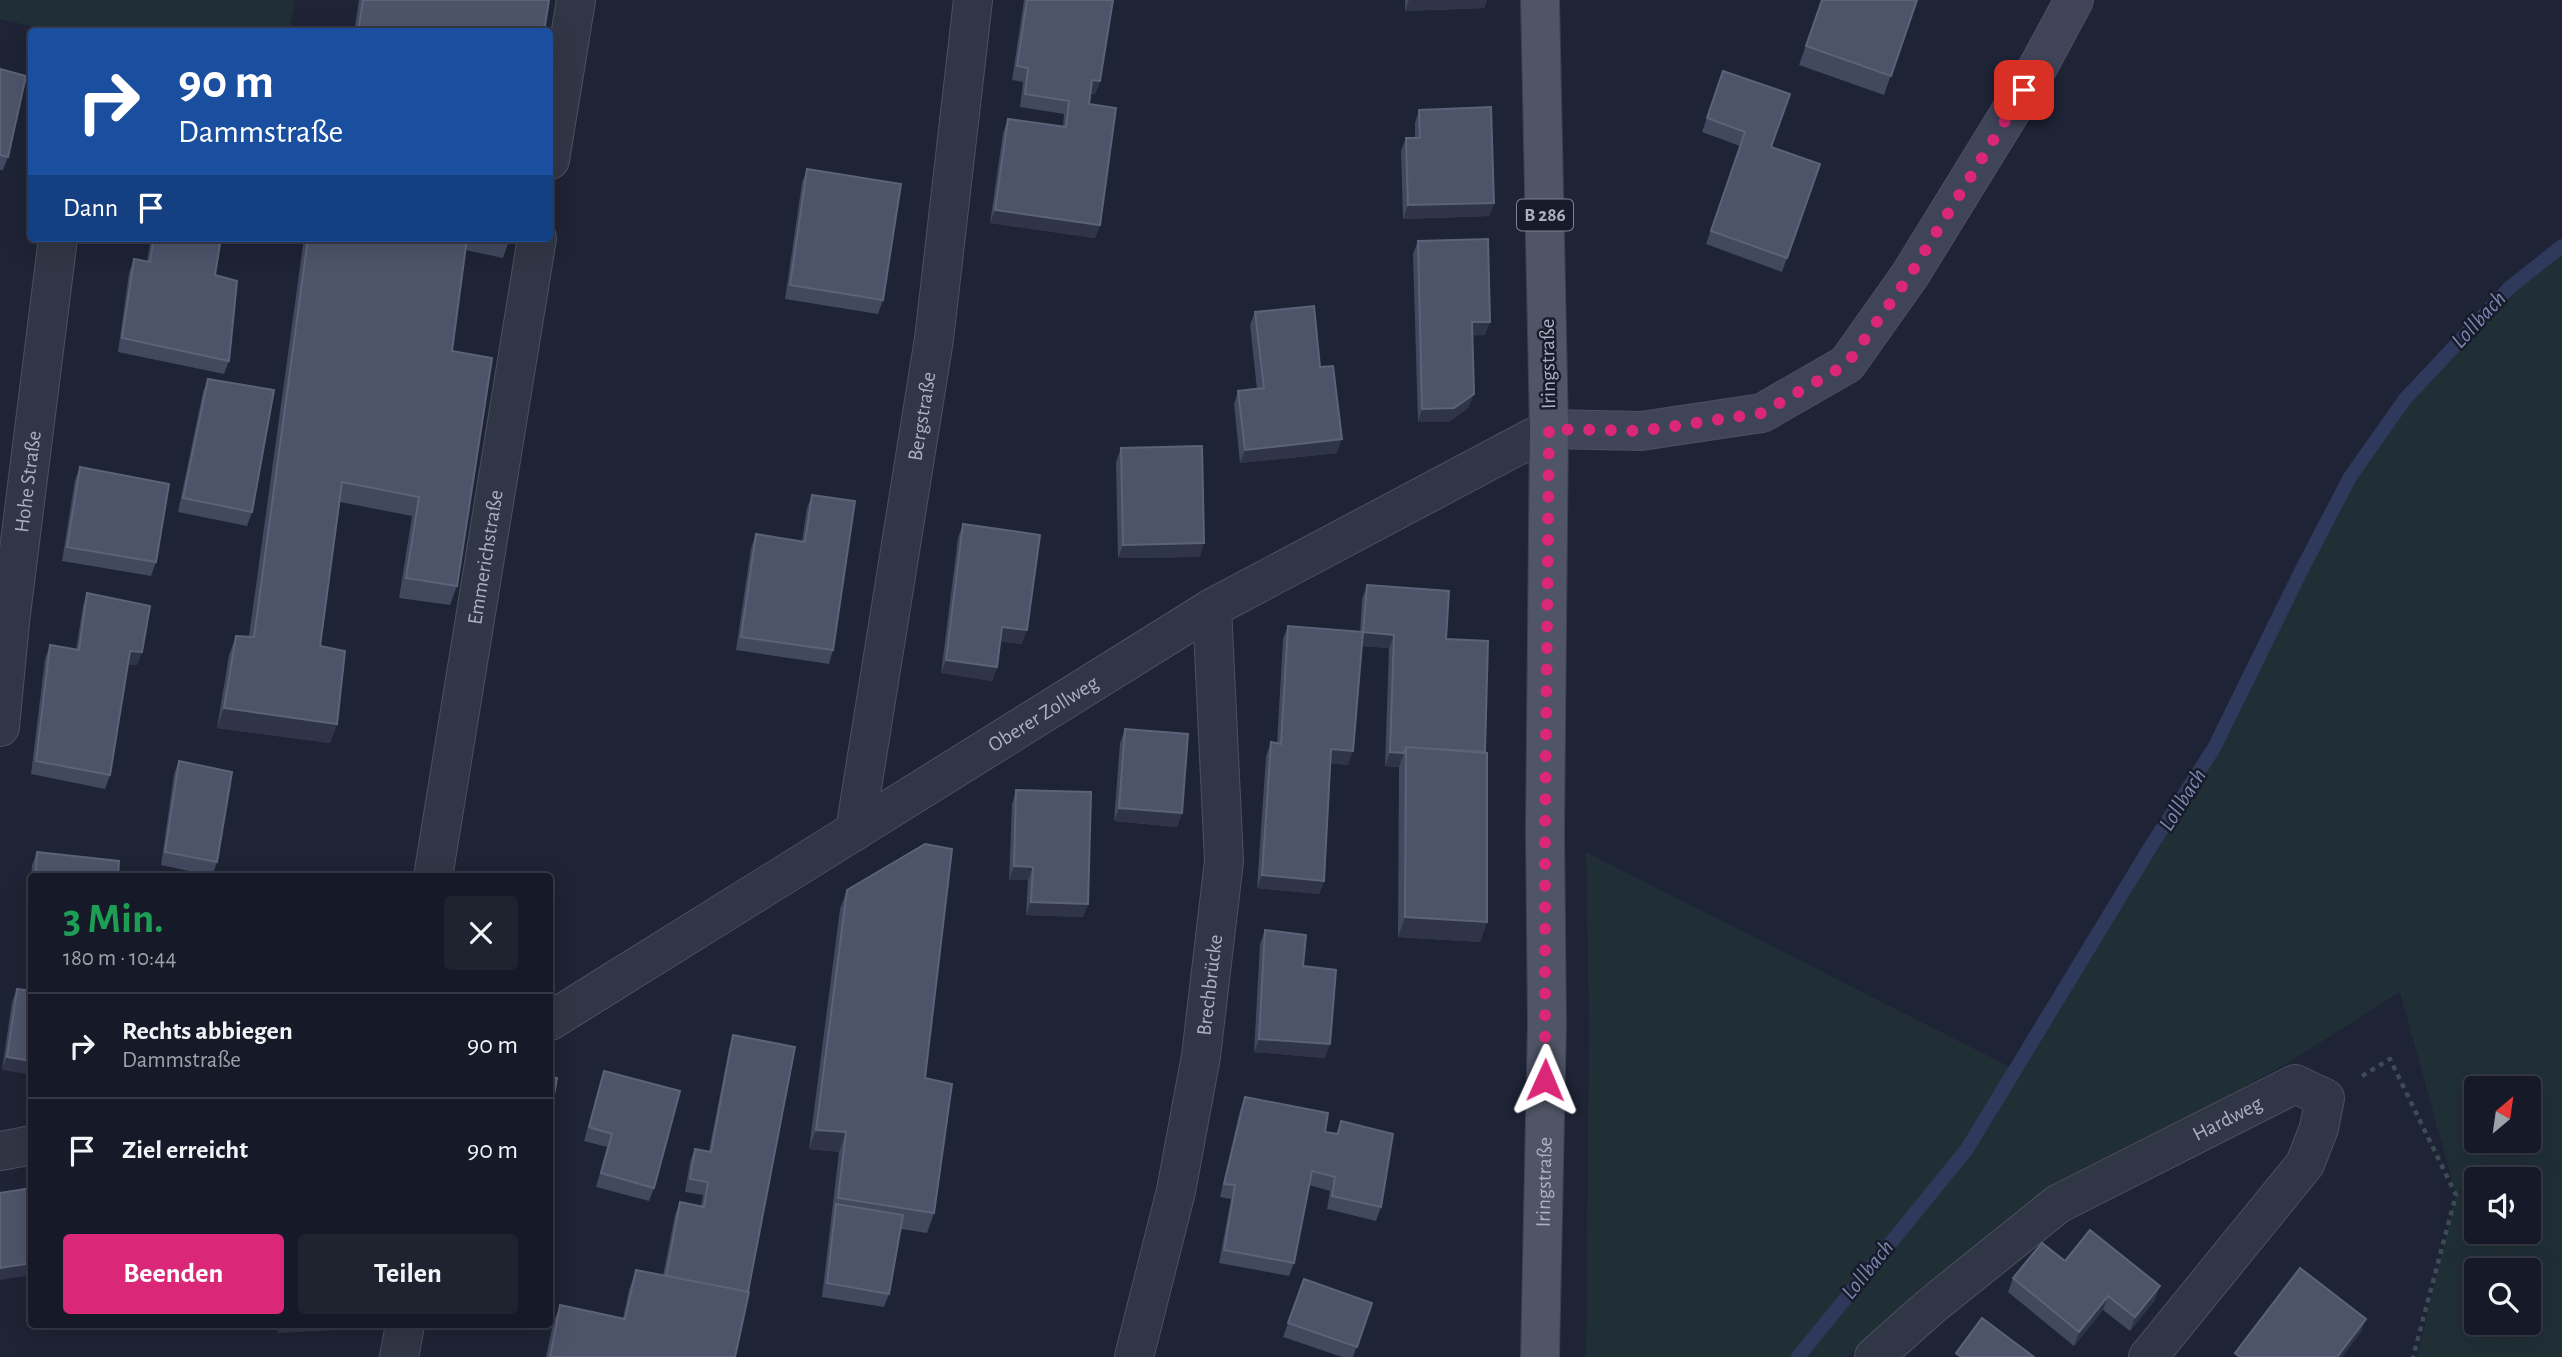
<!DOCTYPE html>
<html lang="de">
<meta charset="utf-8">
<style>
:root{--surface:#161a28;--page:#1f2330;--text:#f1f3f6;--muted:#9ea1a8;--line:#353845;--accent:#db2777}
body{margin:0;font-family:"Alegreya Sans",sans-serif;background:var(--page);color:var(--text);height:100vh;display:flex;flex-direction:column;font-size:26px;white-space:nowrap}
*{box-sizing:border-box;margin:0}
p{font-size:23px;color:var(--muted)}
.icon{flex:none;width:38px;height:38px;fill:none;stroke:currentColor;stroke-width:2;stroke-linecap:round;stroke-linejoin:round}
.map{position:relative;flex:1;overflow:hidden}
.details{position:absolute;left:28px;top:873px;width:525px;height:455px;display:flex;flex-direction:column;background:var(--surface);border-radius:7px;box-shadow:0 7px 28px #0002,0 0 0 2px var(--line)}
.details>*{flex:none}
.guide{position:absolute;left:28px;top:28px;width:525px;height:214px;border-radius:7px;box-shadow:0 7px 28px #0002,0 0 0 2px var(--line);background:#1a4fa0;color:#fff;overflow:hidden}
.needle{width:46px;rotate:29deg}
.tools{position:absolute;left:2464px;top:1076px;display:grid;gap:14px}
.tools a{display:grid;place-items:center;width:77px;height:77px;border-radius:7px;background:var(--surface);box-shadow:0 7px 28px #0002,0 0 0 2px var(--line);font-size:35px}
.pin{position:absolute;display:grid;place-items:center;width:60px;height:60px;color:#fff;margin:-30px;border-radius:14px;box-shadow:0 4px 10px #0006}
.me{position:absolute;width:77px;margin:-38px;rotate:1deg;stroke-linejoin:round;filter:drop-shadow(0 0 5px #0008)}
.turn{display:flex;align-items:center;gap:24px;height:147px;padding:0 35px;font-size:32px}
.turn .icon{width:91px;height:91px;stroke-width:2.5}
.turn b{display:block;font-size:49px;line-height:60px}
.then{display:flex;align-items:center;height:66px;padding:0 35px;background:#0003;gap:14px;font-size:26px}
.round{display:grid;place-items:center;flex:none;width:74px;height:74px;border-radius:7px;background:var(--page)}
.summary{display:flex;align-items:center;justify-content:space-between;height:119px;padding:0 35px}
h1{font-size:42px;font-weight:600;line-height:52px;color:#1e9e55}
.action{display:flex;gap:14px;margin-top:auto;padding:14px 35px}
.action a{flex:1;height:80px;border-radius:7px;background:var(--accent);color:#fff;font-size:28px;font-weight:600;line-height:80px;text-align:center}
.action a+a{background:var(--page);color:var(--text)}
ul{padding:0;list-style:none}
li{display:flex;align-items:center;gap:21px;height:105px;padding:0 35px;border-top:2px solid var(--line)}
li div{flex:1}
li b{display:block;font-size:26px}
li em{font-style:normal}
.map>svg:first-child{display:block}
.green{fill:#202f36;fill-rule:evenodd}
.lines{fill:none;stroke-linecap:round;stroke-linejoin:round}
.stream{stroke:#2f395b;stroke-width:14}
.street-casing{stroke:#4c5061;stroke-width:40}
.secondary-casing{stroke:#4c5061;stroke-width:40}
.primary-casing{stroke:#3b3f4f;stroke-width:40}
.path{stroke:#3d4c54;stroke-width:4.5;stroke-dasharray:5 5;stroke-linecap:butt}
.street{stroke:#313646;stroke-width:38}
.secondary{stroke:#3f4459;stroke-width:38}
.primary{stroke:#4f5466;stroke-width:38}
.wall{fill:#42485e}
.shaded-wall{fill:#2f3449}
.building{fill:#4d5369;stroke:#5c6277;stroke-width:2}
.route{stroke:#db2777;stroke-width:12;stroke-dasharray:0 21.6}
.labels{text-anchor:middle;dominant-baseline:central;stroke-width:5;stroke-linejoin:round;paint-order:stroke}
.shield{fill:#171b2a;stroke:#7f8395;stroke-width:2}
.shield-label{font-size:19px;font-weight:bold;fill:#abb0c3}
.street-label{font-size:21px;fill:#abb0c3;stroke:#171b2a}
.water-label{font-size:23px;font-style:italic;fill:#7a87b1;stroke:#171b2a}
</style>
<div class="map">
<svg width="2562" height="1357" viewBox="0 0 2562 1357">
<rect width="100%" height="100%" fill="#1e2335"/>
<!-- green -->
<g class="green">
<polygon points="0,0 295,0 289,32 55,32 0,19"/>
<path d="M2562,246V1357H2417L2456,1195L2400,992L2286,1064L2049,1193L1917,1291L1848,1357H1798L1967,1149L2151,846L2214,748L2301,571L2350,477L2405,399L2509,288ZM2476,1088H2529V1141H2476ZM2476,1180H2529V1232H2476ZM2476,1270H2529V1323H2476Z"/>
<polygon points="1586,852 2012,1068 1962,1147 1790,1357 1586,1357 1589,1027"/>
</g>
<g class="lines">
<!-- stream -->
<polyline class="stream" points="1798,1357 1967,1149 2151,846 2214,748 2301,571 2350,477 2405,399 2509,288 2562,246"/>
<!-- street casing -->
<g class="street-casing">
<g id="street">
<polyline points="550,160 576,0"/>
<path id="s1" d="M0,727L10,622L58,238"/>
<path id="s2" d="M855,831L934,339L973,0"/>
<path id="s3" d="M433,877L537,238"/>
<path id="s4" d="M550,1021L1212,608L1549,429"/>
<polyline points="0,1151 32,1145"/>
<polyline points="399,1357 405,1325"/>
<path id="s5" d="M1134,1357L1176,1191L1201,1056L1224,861L1212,608"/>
<path id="s6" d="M1874,1357L1930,1307L2058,1204L2295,1084L2325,1098L2319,1128L2305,1164L2148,1357"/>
</g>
</g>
<!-- secondary casing -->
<g class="secondary-casing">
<polyline id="secondary" points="1549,429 1641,431 1762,413 1847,364 1910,275 2038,67 2074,0"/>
</g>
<!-- primary casing -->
<g class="primary-casing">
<g id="primary">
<path id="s7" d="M1540,1357L1547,1024L1545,831L1549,429L1540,0"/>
</g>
</g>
<!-- path -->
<polyline class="path" points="2362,1076 2390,1059 2456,1195 2413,1357"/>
<!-- street -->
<use href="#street" class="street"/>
<!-- secondary -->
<use href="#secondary" class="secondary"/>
<!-- primary -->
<use href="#primary" class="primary"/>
</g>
<!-- wall -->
<g class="wall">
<polygon points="359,0 549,0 544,32 354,32"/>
<polygon points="1024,0 1113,0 1100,81 1095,94 1090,94 1089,104 1100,225 1095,238 990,223 1003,133 1008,119 1063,127 1064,114 1020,107 1023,82 1012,80"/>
<polygon points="1405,0 1487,0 1484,8 1405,11"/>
<polygon points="1822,0 1917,0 1884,95 1799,65"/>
<polygon points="0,69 8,157 3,170 0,170"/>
<polygon points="1723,71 1771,147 1820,164 1782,272 1706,244 1740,146 1702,132"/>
<polygon points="1419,110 1494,203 1489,216 1403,219 1401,151 1406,138 1415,138 1415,123"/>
<polygon points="807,169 883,300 878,314 785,299 802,183"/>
<polygon points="151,238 221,238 215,275 229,361 224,374 118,352 129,273 134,259 147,262"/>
<polygon points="304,238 510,238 503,258 465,250 452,351 457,586 450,605 399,598 412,516 340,502 320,646 337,724 330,743 217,728 229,655 236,636 249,636"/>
<polygon points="1418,241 1485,335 1472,335 1469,407 1449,422 1418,422 1413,254"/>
<polygon points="1255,312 1320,367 1337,453 1240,463 1234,404 1238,391 1257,389 1250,325"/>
<polygon points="208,379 252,512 247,526 178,512 203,392"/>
<polygon points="1121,448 1200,557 1118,558 1116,462"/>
<polygon points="80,467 156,562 151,576 62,561 75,480"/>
<polygon points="812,495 833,650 829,664 736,650 751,548 756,534 802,541 807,508"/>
<polygon points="963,524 1022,644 1000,641 997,667 992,681 941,673 958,538"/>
<polygon points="1367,585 1446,639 1485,752 1487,922 1480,942 1398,937 1399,767 1385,766 1389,648 1362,646 1348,765 1331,763 1324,881 1319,894 1257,888 1266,756 1271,742 1277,744 1283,639 1288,626 1360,632 1362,599"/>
<polygon points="87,593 142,652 137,665 127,664 110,775 105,789 31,774 45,659 50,645 76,650 83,606"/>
<polygon points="1125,729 1182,813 1177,827 1114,821 1120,743"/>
<polygon points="179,761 217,862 212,876 161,865 174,774"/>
<polygon points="1016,790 1088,904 1083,917 1026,915 1028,880 1009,880 1012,804"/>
<polygon points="37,852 118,877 32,877 32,915 29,915 32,865"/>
<polygon points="847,890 925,1078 934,1213 927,1233 901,1229 889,1294 884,1307 822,1297 839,1152 809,1149 840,909"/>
<polygon points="1265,930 1325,1058 1254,1052 1260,944"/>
<polygon points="17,989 32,991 2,1070 12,1002"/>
<polygon points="733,1035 735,1357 546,1357 553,1324 560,1305 623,1318 629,1290 636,1270 663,1276 675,1215 680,1202 701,1206 703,1195 685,1192 690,1162 695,1149 709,1151 729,1049"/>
<polygon points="604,1071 654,1188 649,1201 596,1187 607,1147 584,1141 600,1084"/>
<polygon points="1245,1097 1325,1132 1336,1134 1341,1121 1381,1207 1376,1221 1327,1209 1330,1191 1309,1185 1294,1263 1289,1276 1219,1263 1231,1199 1220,1197 1240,1110"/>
<polygon points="2065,1261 2155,1300 2130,1331 2103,1310 2074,1346 2008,1292 2013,1278"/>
<polygon points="1304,1279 1372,1303 1353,1357 1342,1357 1283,1337"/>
</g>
<!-- shaded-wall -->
<g class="shaded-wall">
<polygon points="1409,0 1487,0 1484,8 1405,11"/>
<polygon points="1092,80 1100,81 1095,94 1088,93"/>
<polygon points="1494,203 1489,216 1403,219 1408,205"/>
<polygon points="995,210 1100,225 1095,238 990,223"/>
<polygon points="1472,322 1490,322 1485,335 1467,336"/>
<polygon points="1474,394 1469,407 1449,422 1418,422 1422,409"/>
<polygon points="1342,439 1337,453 1240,463 1245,450"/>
<polygon points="1204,543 1200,557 1118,558 1123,545"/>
<polygon points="1002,627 1027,630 1022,644 997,641"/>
<polygon points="1363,632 1394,635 1389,648 1359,646"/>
<polygon points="130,651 142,652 137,665 125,664"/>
<polygon points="946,660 997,667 992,681 941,673"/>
<polygon points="224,708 337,724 330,743 217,728"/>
<polygon points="1331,749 1353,751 1348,765 1327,763"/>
<polygon points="1390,752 1404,753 1399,767 1385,766"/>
<polygon points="1119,808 1182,813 1177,827 1114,821"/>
<polygon points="1014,866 1033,867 1028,880 1009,880"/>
<polygon points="1262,875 1324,881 1319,894 1257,888"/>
<polygon points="1031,902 1088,904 1083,917 1026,915"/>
<polygon points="1405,917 1487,922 1480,942 1398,937"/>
<polygon points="1259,1039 1330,1044 1325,1058 1254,1052"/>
<polygon points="7,1057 32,1061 32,1075 2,1070"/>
<polygon points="816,1130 846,1132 839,1152 809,1149"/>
<polygon points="32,1263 32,1275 0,1280 0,1268"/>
<polygon points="2160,1286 2155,1300 2130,1331 2135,1317"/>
<polygon points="2108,1296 2103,1310 2074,1346 2079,1332"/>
<polygon points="2366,1319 2361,1332 2342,1357 2337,1357"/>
<polygon points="280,1325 379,1325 378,1328 277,1333"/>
</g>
<!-- building -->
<g class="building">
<polygon points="363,0 549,0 544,32 358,32"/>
<polygon points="1027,0 1113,0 1100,81 1092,80 1089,104 1116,108 1100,225 995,210 1008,119 1066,127 1069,101 1025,94 1028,68 1017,66"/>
<polygon points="1822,0 1917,0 1891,76 1806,46"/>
<polygon points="0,69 26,76 8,157 0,155"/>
<polygon points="1723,71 1790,94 1771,147 1820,164 1787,258 1711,231 1745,132 1707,118"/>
<polygon points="1491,107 1494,203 1408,205 1406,138 1420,138 1419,110"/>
<polygon points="807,169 901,184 883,300 790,285"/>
<polygon points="154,238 221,238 215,275 237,281 229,361 122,338 134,259 150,262"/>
<polygon points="308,238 467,238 452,351 492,358 457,586 406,578 419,497 342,482 320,646 345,651 337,724 224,708 236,636 254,637"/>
<polygon points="1488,239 1490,322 1472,322 1474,394 1454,408 1422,409 1418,241"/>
<polygon points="1314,306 1320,367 1333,366 1342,439 1245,450 1238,391 1264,388 1255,312"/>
<polygon points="208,379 274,390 252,512 183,498"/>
<polygon points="1202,446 1204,543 1123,545 1121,448"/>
<polygon points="80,467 169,484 156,562 67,547"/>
<polygon points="812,495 855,501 833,650 741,637 756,534 805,542"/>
<polygon points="963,524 1040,535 1027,630 1002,627 997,667 946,660"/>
<polygon points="1367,585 1449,591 1446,639 1488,641 1485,752 1406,747 1404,753 1390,752 1394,635 1363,632 1353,751 1331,749 1324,881 1262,875 1271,742 1281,744 1288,626 1363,632"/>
<polygon points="87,593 150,606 142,652 130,651 110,775 36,761 50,645 79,650"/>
<polygon points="1125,729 1188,734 1182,813 1119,808"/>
<polygon points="1406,747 1487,753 1487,922 1405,917"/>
<polygon points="179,761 232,772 217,862 165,852"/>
<polygon points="1016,790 1091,792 1088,904 1031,902 1033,867 1014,866"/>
<polygon points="925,844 952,849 925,1078 952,1084 934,1213 838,1198 846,1132 816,1130 847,890"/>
<polygon points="37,852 119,861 118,877 35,877"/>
<polygon points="1265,930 1306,935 1303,966 1336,970 1330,1044 1259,1039"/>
<polygon points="17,989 32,991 32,1061 7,1057"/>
<polygon points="733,1035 795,1047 748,1292 666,1276 680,1202 704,1207 708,1182 690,1179 695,1149 711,1152"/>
<polygon points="604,1071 680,1091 654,1188 601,1173 612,1134 589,1127"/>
<polygon points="550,1077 557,1078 552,1106 550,1106"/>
<polygon points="1245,1097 1328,1113 1325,1132 1338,1134 1341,1121 1393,1134 1381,1207 1332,1196 1335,1177 1312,1171 1294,1263 1224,1250 1235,1185 1224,1184"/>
<polygon points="32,1188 32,1263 0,1268 0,1193"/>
<polygon points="836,1204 903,1215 889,1294 827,1283"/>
<polygon points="2090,1230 2160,1286 2135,1317 2108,1296 2079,1332 2013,1278 2042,1243 2065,1261"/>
<polygon points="2300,1268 2366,1319 2337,1357 2240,1357 2235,1353"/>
<polygon points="636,1270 749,1292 735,1357 550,1357 560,1305 625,1319"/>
<polygon points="1304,1279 1372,1303 1357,1347 1288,1323"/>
<polygon points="1982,1318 2034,1357 1961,1357 1956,1353"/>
</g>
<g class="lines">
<!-- route -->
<polyline class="route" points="1545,1080 1545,831 1549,429 1641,431 1762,413 1847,364 1910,275 2024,90"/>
</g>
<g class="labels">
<!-- shield labels -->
<rect class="shield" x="1517" y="199.5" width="56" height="31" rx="5"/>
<g class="shield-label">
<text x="1545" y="215">B 286</text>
</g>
<!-- street labels -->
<g class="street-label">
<text transform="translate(1548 364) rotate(-91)">Iringstraße</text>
<text stroke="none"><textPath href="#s2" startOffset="420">Bergstraße</textPath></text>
<text stroke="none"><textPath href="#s1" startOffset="247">Hohe Straße</textPath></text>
<text stroke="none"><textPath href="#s3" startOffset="324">Emmerichstraße</textPath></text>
<text stroke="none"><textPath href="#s4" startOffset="581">Oberer Zollweg</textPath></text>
<text stroke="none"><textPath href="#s5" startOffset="380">Brechbrücke</textPath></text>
<text stroke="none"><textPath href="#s6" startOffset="429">Hardweg</textPath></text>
<text stroke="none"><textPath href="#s7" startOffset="175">Iringstraße</textPath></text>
</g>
<!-- water labels -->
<g class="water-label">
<text transform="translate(2479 320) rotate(-47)">Lollbach</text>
<text transform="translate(2183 800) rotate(-58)">Lollbach</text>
<text transform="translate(1868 1270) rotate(-51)">Lollbach</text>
</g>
</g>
</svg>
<div class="tools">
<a><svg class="needle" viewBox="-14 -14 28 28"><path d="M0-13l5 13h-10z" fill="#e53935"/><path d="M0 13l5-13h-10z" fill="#9ea1a8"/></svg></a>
<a><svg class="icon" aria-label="sound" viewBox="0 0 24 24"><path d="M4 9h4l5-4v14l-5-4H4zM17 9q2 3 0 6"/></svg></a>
<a><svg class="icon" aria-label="search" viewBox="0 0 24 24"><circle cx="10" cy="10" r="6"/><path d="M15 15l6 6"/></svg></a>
</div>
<div class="pin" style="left:2024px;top:90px;background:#d93025"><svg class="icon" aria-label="arrive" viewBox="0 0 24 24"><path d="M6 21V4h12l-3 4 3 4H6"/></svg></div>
<svg class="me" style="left:1545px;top:1080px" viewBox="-20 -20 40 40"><path d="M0-17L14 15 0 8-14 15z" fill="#db2777" stroke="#fff" stroke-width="4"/></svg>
<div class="guide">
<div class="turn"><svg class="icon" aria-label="right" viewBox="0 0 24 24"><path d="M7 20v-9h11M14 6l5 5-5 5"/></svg><div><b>90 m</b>Dammstraße</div></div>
<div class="then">Dann<svg class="icon" aria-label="arrive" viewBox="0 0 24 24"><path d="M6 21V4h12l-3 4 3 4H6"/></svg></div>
</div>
<section class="details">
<div class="summary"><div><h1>3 Min.</h1><p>180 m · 10:44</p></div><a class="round"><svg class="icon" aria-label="close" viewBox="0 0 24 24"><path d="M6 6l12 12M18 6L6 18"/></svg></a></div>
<ul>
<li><svg class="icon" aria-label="right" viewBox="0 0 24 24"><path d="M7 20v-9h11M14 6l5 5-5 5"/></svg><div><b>Rechts abbiegen</b><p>Dammstraße</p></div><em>90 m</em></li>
<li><svg class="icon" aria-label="arrive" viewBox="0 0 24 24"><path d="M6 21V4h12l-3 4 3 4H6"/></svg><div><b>Ziel erreicht</b></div><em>90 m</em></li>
</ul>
<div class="action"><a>Beenden</a><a>Teilen</a></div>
</section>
</div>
